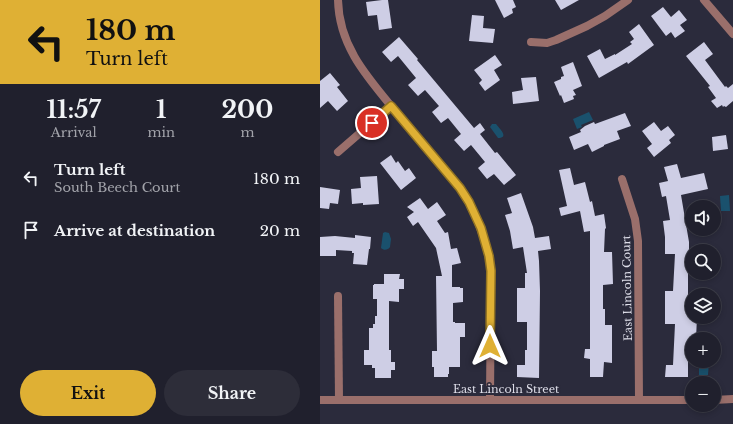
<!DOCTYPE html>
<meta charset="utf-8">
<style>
:root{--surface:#20202d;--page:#2d2d39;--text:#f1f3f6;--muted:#a2a3aa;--line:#3d3e49;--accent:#dfb034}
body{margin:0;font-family:"Libre Baskerville",serif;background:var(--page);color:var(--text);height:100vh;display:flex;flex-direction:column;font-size:15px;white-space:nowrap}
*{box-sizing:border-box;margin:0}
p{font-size:13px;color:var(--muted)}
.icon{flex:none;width:22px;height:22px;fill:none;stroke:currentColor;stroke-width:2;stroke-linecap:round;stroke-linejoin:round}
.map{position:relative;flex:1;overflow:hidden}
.panel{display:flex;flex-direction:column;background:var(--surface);width:320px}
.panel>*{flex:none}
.guide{background:#dfb034;color:#111;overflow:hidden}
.controls{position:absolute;left:365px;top:200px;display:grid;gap:8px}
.controls a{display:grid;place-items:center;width:36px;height:36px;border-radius:50%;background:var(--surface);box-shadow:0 2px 6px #0003,0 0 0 1px var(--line);font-size:20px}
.pin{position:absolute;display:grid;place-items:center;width:34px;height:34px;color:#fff;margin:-17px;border:2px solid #fff;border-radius:50%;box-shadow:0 1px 4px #0007}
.me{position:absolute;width:44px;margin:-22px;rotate:0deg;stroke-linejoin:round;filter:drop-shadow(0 0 3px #0008)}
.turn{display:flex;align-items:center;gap:14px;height:84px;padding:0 20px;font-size:18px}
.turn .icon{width:52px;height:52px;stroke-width:2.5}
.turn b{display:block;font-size:28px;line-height:34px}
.eta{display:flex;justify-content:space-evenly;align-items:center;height:68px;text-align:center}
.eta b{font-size:24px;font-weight:700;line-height:28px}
.action{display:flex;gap:8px;margin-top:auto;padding:8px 20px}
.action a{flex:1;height:46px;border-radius:24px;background:var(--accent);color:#111;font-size:16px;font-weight:700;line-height:46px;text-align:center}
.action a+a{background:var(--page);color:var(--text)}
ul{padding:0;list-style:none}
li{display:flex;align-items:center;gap:12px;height:52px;padding:0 20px}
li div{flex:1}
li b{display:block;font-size:15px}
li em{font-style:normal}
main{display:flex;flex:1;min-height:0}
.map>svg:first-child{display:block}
.water{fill:#1a516d}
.building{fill:#cecee5}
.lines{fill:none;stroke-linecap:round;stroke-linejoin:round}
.street{stroke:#9a6f6b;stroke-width:8}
.route-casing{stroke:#917222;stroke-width:10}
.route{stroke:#dfb034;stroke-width:7}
.labels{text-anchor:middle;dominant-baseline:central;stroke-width:4;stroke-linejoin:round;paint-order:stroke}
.street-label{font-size:11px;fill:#dfdfea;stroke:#2b2b3c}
</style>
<main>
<section class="panel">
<div class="guide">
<div class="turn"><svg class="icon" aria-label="left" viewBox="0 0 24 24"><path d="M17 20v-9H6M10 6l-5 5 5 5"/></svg><div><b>180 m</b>Turn left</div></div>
</div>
<div class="eta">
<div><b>11:57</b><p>Arrival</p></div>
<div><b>1</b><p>min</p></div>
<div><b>200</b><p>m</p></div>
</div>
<ul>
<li><svg class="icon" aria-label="left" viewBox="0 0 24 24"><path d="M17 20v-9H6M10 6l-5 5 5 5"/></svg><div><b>Turn left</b><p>South Beech Court</p></div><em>180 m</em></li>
<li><svg class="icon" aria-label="arrive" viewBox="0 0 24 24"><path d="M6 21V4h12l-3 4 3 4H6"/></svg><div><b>Arrive at destination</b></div><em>20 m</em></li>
</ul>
<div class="action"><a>Exit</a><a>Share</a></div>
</section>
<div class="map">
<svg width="413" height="424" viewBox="0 0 413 424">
<rect width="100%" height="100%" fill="#2b2b3c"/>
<!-- water -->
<g class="water">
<polygon points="269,112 273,120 261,125 262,127 257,129 253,119"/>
<path d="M172,124H176C179,128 190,138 178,138L170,127Z"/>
<polygon points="409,195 410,211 401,211 400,196"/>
<path d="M65,232L69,233L71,239L70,247C68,250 64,251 61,248L63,233Z"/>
<polygon points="379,361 389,361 388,375 379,375"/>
</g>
<!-- building -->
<g class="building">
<polygon points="62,0 68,0 72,28 59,30 57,15 48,16 46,2"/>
<polygon points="175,0 193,0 196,7 192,9 193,13 184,18"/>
<polygon points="235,0 259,0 241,10"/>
<polygon points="343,7 351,17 359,10 367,20 360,25 365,31 355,38 351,32 346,36 331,16"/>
<polygon points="152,15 164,16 163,28 175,29 173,43 149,41"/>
<polygon points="319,24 334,45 308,64 307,62 279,78 267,56 280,49 285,59 295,54 295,55 312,44 310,42 314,39 309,32"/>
<polygon points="79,37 98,59 97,60 154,128 160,123 165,130 160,134 175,153 177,152 196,175 184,185 174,174 167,179 158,168 165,162 151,145 144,151 134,140 141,134 128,118 121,123 112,112 119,106 105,90 98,96 88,85 96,78 78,56 71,62 62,52"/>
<polygon points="384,42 393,54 385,60 405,87 406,86 408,88 413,84 413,101 406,107 404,106 403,107 402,105 397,108 391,101 396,98 388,87 390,86 366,56"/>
<polygon points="175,55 182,65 174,70 180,80 165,91 159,83 162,80 154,70"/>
<polygon points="253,62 262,86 253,90 256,95 253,96 254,99 244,103 241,95 240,96 234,82 241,79 241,77 244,76 241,67"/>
<polygon points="10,73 20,85 17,87 28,101 17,111 8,101 0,108 0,81"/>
<polygon points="216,77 219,101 193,104 192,92 203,90 201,78"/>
<polygon points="305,113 311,126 297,131 300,139 284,145 284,146 272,152 268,144 254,150 249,137 261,132 260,130 265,126 274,122 275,124"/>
<polygon points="334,122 341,131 348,126 355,135 349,140 351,143 334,157 327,148 332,144 322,131"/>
<polygon points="406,135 408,149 393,151 392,137"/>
<polygon points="71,155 76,163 78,161 85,171 89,168 96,178 81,190 60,163"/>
<polygon points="357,164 361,178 384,173 388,189 361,195 369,242 369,254 372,254 372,269 368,269 368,310 372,310 372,317 377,317 376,339 368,339 368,377 345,377 346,365 353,365 355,324 345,324 345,291 353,291 355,254 345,254 345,237 343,221 350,220 346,196 342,197 339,183 348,181 344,167"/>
<polygon points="250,168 254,185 265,182 270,202 272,201 275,216 284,214 286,228 285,229 284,252 292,252 293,284 283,285 283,309 285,309 285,325 292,325 292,363 284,362 283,377 270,377 270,359 264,358 265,349 270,349 270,231 264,232 260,211 241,216 239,208 247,206 239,170"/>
<polygon points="57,176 59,204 43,205 43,203 32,204 31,189 41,188 40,177"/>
<polygon points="0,187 20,190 18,204 10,203 9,209 0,208"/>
<polygon points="201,193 213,227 215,238 229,236 231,249 218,251 219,261 220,291 219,378 197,377 197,365 205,365 205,350 207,350 207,322 197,322 197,288 205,288 205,273 207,273 203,247 193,249 190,231 185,215 192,213 187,198"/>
<polygon points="100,198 108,209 117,202 126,215 117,221 125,233 128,232 131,249 137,248 141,263 132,265 132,287 140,287 140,288 143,288 143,302 133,303 133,322 135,322 135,323 145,323 145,337 140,337 140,367 129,367 129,374 128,374 128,377 114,377 114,367 112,367 112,351 117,351 116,276 122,276 116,248 98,222 93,226 87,217 94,212 87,207"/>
<polygon points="35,235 51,237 50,249 49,249 47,265 33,264 34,253 32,253 32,251 16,250 16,256 0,256 0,237 15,236 35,238"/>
<polygon points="64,274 80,274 79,279 84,279 84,289 79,289 79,302 69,301 69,350 71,350 71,362 75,362 75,370 71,370 71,378 55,378 55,368 52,368 52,365 44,365 44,350 49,350 49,328 53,328 53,324 55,324 55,316 57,316 57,299 53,299 53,285 54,285 54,284 64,284"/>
</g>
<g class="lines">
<!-- street -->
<g class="street">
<path d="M18,0C19,50 52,82 81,118C101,142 121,165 140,188C157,214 167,241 171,271L170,400"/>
<polyline points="384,0 413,34"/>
<polyline points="211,42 227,43 236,40 267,26 285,16 308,0"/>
<polyline points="18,152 71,106"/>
<polyline points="302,179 315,219 318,241 319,400"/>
<polyline points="18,296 19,400"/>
<polyline points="0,400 372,400"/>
<polyline points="394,400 413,399"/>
</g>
</g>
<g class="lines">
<!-- route casing -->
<g class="route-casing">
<polyline id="route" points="52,123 71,106 140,188 149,202 161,228 169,256 171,271 170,346"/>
</g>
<!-- route -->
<use href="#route" class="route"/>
</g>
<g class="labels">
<!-- street labels -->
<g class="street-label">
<text transform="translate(307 288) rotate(-91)">East Lincoln Court</text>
<text x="186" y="389">East Lincoln Street</text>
</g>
</g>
</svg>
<div class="controls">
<a><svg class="icon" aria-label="sound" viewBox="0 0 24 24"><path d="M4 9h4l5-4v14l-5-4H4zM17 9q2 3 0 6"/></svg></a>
<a><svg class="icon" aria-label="search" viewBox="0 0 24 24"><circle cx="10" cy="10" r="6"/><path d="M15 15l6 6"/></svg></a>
<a><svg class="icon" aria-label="layers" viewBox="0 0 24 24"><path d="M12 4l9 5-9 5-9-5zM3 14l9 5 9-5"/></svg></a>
<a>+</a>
<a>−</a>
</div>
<div class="pin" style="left:52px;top:123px;background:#d93025"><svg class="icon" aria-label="arrive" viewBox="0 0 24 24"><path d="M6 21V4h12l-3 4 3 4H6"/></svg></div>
<svg class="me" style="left:170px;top:346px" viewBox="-20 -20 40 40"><path d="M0-17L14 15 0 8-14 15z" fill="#dfb034" stroke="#fff" stroke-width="4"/></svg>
</div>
</main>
